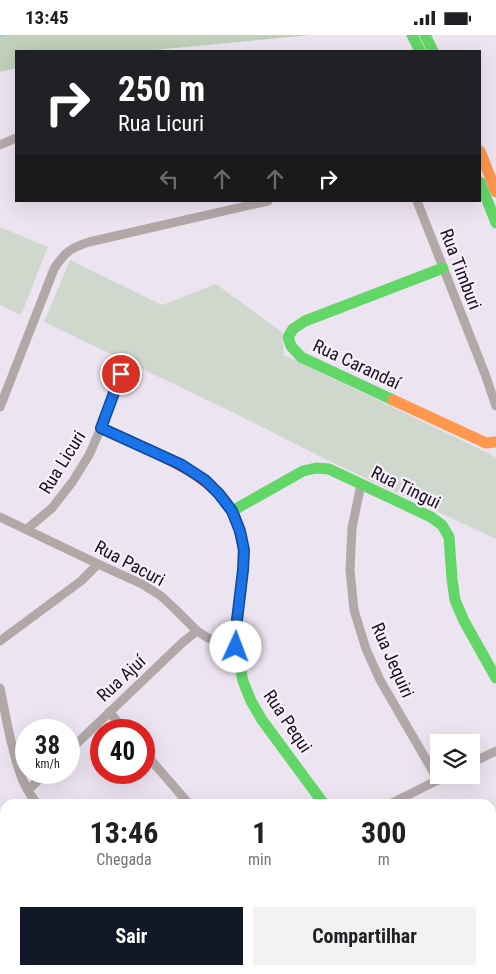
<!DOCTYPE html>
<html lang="pt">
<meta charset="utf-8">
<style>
:root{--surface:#fff;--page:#f2f2f2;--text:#202124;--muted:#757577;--accent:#111827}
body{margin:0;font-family:"Roboto Condensed",sans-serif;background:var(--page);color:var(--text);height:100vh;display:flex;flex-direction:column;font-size:19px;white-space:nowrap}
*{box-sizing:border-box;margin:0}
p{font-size:16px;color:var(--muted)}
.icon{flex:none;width:28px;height:28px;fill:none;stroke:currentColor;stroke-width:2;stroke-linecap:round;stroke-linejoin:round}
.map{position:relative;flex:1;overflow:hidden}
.panel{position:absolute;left:0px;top:764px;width:496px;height:176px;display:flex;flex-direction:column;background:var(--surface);border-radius:15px 15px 0 0;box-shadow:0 5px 20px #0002}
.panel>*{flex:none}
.banner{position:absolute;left:15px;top:15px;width:466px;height:152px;border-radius:0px;box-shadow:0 5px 20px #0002;background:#202124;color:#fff;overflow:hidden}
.buttons{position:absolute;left:430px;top:699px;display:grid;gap:10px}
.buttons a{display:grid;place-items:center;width:50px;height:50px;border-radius:0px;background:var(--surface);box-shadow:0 5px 20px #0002;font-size:25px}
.speed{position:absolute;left:15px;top:684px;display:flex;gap:10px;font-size:25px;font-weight:700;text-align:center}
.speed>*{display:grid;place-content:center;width:65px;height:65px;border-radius:50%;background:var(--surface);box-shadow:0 5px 20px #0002;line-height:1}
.speed small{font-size:12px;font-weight:400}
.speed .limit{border:8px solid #d22;background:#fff;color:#111}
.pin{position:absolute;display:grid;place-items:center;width:42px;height:42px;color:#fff;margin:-21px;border:2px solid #fff;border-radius:50%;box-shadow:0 1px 5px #0007}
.me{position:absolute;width:55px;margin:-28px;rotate:2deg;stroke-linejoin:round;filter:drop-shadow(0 0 4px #0008)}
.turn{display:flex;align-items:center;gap:18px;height:105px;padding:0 20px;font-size:22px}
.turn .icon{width:65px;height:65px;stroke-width:2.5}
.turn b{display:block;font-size:35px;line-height:42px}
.lanes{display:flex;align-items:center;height:48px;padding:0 20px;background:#0003;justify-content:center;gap:25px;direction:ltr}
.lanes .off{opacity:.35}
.eta{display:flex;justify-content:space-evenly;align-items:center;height:85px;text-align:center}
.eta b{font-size:30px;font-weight:700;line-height:35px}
.cta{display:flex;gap:10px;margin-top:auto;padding:10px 20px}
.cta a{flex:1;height:58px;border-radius:0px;background:var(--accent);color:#fff;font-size:20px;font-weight:700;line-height:58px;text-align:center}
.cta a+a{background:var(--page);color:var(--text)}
.status{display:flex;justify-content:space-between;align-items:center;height:35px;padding:0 25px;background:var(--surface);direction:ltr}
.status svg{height:14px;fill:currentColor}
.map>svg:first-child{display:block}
.green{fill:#d0d8ce}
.forest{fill:#c0d0bb}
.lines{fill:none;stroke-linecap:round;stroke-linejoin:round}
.stream{stroke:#9fc9e1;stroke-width:2.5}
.street{stroke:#b2a8a7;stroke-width:9}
.fast{stroke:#63d668;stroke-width:11}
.slow{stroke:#ff974d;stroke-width:11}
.jam{stroke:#b3261e;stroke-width:11}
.route-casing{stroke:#114b97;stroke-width:12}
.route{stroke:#1a73e8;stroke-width:9}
.labels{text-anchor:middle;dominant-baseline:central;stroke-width:4.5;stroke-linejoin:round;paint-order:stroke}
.street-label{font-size:18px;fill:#19141c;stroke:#f8effd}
</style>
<div class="status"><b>13:45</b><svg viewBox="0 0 49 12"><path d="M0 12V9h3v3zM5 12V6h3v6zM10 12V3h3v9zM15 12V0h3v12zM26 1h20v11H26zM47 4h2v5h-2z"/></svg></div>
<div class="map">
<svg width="496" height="939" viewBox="0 0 496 939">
<rect width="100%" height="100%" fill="#ede4f1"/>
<!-- green -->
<g class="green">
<polygon points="0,192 48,212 21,280 0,270"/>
<polygon points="70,225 162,270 216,249 282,297 284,320 490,419 496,423 496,504 331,427 230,376 44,287"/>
<polygon points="496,781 496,939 175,939 183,935 491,935 491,783"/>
</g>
<!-- forest -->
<polygon class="forest" points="0,0 311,0 144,16 16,16 16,33 0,37"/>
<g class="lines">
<!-- stream -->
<polyline class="stream" points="0,1 5,0"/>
<!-- street -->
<g class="street">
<polyline points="0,110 16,103"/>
<polyline points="417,166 485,339 496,371"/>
<path d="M0,372L54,234C64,218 70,213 89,207L268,166"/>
<polyline points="361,449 352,493 350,535 354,575 366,614 380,645 438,745"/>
<polyline points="0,482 98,529 142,549 161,561 175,574 197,596 208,603 236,612"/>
<polyline points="27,494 52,473 73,446 89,420 101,393 121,339"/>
<polyline points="0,606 81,546 98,529"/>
<path d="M0,653C6,681 10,710 20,738C23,749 30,759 37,769"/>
<polyline points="109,677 125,695"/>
<polyline points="69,716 183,607 197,596"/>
<polyline points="144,717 189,769"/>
<polyline points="471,728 496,716"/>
<polyline points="28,755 46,738"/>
<polyline points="390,769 448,740"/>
<polyline points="0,877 5,881"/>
<polyline points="43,939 52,935"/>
</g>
<!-- fast -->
<g class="fast">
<polyline points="412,0 420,16"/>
<polyline points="425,0 433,16"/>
<polyline points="480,147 496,188"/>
<polyline points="393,365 301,322 291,311 288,302 293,294 305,286 443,233"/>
<polyline points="232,476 303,436 316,433 329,434 431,482 442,490 449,502 452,544 455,565 464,586 496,643"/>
<polyline points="243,512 243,535 237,585 236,612 243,646 251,666 262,685 324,769"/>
</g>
<!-- slow -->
<g class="slow">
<polyline points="480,116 496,157"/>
<polyline points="393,365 486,408 496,407"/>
</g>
<!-- jam -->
<path class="jam" d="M101,393C117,400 134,408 150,415C181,430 213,445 232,476C238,486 241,500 243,512"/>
</g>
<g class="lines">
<!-- route casing -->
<g class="route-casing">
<polyline id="route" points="121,339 101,393 182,430 205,445 219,459 232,476 240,496 244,515 243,535 237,585 236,612"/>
</g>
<!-- route -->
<use href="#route" class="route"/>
</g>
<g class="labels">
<!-- street labels -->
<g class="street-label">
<text transform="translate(461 234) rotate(69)">Rua Timburi</text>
<text transform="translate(357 329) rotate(25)">Rua Carandaí</text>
<text transform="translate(62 427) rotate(-58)">Rua Licuri</text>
<text transform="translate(406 452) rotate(26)">Rua Tingui</text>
<text transform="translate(130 528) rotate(28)">Rua Pacuri</text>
<text transform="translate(393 625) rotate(66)">Rua Jequiri</text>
<text transform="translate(121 643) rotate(-43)">Rua Ajuí</text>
<text transform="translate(288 686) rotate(56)">Rua Pequi</text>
</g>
</g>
</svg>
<div class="buttons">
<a><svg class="icon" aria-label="layers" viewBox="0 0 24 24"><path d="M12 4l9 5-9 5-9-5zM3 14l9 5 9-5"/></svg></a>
</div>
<div class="speed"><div>38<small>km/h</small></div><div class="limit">40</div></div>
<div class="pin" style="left:121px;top:339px;background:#d93025"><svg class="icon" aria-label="arrive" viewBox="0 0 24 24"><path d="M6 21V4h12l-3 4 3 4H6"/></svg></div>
<svg class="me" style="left:236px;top:612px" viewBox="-20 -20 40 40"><circle r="19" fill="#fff"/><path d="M0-13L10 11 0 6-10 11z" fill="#1a73e8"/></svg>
<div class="banner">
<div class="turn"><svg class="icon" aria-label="right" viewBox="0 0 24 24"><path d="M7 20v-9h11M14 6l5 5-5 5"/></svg><div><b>250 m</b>Rua Licuri</div></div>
<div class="lanes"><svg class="icon off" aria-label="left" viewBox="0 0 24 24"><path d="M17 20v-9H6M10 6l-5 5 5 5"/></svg><svg class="icon off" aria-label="ahead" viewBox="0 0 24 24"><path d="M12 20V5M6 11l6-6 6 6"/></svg><svg class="icon off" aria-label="ahead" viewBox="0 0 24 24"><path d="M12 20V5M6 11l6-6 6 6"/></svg><svg class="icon" aria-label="right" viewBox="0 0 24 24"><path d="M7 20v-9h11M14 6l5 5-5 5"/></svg></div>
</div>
<section class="panel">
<div class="eta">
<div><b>13:46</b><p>Chegada</p></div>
<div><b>1</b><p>min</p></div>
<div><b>300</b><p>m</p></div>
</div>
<div class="cta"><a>Sair</a><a>Compartilhar</a></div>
</section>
</div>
